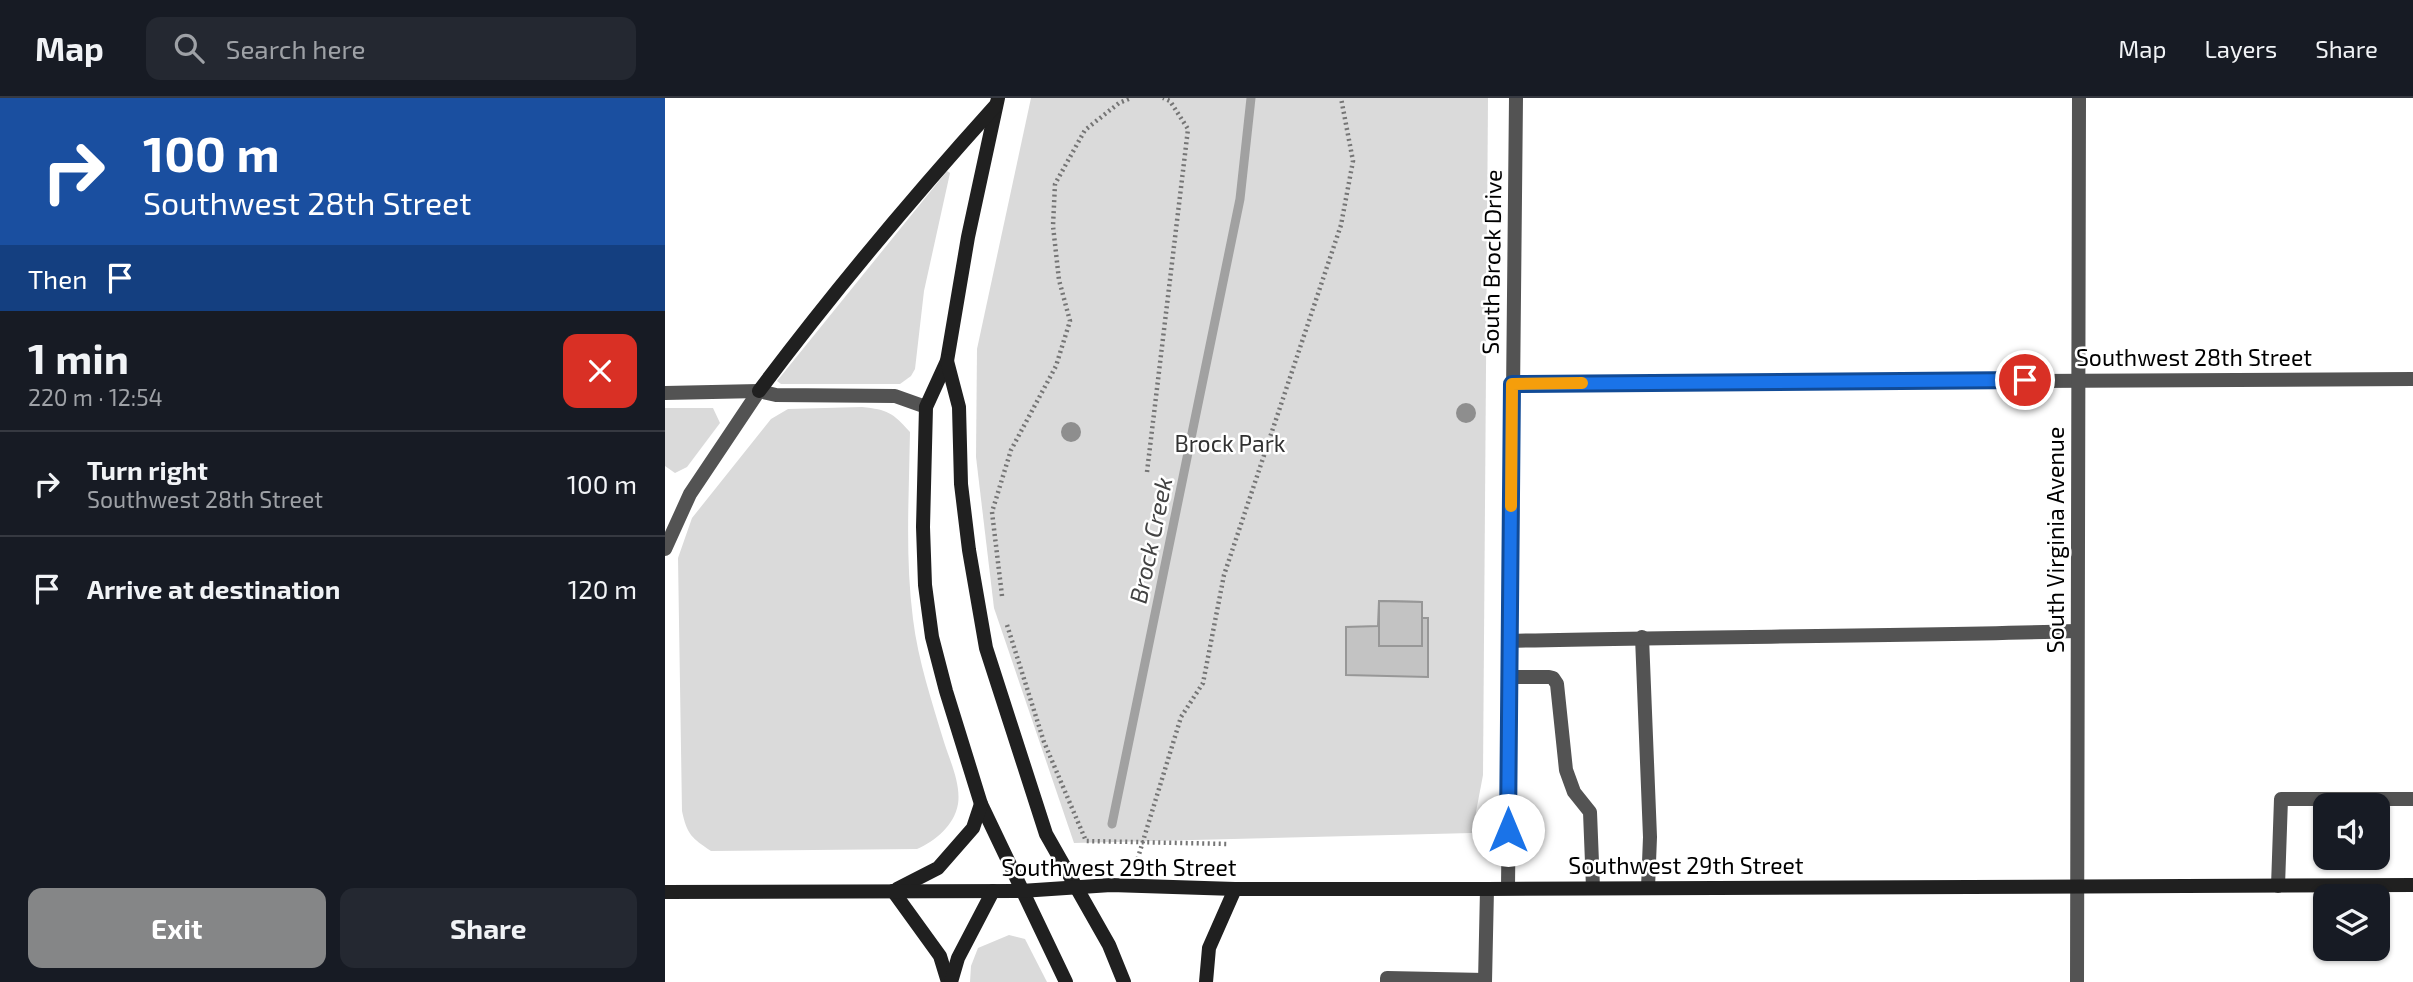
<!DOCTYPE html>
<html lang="en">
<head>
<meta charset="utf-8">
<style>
  body { margin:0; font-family:"Exo 2",sans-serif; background:#242831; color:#f1f3f6; height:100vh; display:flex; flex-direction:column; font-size:26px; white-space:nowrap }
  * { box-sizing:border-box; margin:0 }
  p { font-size:23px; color:#9ea1a6 }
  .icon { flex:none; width:38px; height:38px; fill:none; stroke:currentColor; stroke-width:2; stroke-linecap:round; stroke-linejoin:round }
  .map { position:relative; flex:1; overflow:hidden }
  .details { display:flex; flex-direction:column; background:#171b24; width:665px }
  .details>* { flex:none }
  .hud { background:#1a4fa0; color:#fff; overflow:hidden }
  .tools { position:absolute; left:1648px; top:695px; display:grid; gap:14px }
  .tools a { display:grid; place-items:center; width:77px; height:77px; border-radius:14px; background:#171b24; box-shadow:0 2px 5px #0004; font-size:35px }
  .pin { position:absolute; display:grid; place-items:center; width:60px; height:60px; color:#fff; margin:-30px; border:4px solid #fff; border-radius:50%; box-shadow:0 2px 7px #0007 }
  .me { position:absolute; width:77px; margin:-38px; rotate:0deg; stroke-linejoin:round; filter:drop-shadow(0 0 5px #0008) }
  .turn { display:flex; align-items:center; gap:24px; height:147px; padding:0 28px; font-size:32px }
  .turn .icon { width:91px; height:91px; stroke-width:2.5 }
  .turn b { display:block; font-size:49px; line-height:60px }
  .then { display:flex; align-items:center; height:66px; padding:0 28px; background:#0003; gap:14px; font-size:26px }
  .round { display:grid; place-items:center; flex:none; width:74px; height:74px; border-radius:14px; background:#242831 }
  .head { display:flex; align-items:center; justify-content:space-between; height:119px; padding:0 28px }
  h1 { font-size:42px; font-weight:700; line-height:52px }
  .action { display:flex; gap:14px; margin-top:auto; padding:14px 28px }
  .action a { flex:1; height:80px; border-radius:14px; background:#858687; color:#fff; font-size:28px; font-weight:700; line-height:80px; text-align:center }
  .action a+a { background:#242831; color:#f1f3f6 }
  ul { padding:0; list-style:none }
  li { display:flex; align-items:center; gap:21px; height:105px; padding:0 28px; border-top:2px solid #363941 }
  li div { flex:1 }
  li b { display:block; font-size:26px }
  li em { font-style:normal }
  header { display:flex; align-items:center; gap:42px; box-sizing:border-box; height:98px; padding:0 35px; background:#171b24; border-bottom:2px solid #363941 }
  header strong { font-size:33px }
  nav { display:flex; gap:38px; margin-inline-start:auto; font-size:24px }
  .search { width:490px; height:63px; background:#242831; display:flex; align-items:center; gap:18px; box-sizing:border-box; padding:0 24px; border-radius:14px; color:#9ea1a6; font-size:26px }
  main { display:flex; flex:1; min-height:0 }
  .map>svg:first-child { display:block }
  .green { fill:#dadada }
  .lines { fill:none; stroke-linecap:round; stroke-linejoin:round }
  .stream { stroke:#a1a1a1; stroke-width:9 }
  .building { fill:#c3c3c3; stroke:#979797; stroke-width:2 }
  .path { stroke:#757575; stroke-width:4.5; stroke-dasharray:2 3.5; stroke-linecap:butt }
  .lane { stroke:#535353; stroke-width:14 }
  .street { stroke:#535353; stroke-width:14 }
  .secondary { stroke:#202020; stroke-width:14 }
  .tree { fill:#8e8e8e }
  .route-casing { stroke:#114b97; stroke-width:18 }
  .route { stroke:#1a73e8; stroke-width:12 }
  .slow { stroke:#f59e0b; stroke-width:12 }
  .labels { text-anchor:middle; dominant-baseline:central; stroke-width:5; stroke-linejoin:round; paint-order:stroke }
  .street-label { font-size:23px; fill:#000; stroke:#fff }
  .park-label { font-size:23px; fill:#313131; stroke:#fff }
  .water-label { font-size:24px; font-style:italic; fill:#424242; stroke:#fff }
</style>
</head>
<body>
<header>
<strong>Map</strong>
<div class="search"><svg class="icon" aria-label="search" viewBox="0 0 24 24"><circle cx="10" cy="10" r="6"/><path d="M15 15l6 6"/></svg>Search here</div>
<nav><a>Map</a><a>Layers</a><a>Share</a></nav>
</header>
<main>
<section class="details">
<div class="hud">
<div class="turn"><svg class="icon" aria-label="right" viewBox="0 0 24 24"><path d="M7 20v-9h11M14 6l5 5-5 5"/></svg><div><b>100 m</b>Southwest 28th Street</div></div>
<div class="then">Then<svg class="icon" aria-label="arrive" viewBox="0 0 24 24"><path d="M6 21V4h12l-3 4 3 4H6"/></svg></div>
</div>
<div class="head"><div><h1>1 min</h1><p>220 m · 12:54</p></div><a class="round" style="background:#d93025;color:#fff"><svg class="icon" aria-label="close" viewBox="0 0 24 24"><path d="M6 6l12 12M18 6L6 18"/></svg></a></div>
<ul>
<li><svg class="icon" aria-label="right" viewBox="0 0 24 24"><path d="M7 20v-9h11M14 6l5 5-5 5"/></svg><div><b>Turn right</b><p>Southwest 28th Street</p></div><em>100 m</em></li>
<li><svg class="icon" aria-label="arrive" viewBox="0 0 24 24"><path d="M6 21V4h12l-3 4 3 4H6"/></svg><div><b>Arrive at destination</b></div><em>120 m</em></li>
</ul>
<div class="action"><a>Exit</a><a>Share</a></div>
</section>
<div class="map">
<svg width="1748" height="884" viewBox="0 0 1748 884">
  <rect width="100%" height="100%" fill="#fff"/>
  <g class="green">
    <polygon points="366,0 823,0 818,677 807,735 409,745 329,510 311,359 312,251"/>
    <polygon points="282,73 285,75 259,193 250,271 246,278 235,286 116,286 112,283"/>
    <path d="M197,309C223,312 227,314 245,334C244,396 240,459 248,521C253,562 267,604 279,644C285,663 296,686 293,706C289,728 270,743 252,751L46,753C27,740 22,737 17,713L13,460L27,420L106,321L123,311Z"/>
    <polygon points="0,310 48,310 55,325 22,369 10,375 0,368"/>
    <polygon points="344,837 360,841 382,884 305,884 306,868 313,850"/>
  </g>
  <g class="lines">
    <polyline class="stream" points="447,726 575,101 586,0"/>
  </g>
  <g class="building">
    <polygon points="714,503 757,504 757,520 763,520 763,579 681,577 681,529 713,528"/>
    <polygon points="714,503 757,504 757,548 714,548"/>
  </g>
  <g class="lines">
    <g class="path">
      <polyline points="482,374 523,31 505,3 498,0"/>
      <polyline points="337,498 327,414 346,352 391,268 405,223 394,182 388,128 390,86 420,32 454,5 466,0"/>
      <polyline points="342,527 379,644 421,743 564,746"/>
      <polyline points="471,766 516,619 538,585 559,477 676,127 688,63 676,0"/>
    </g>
    <g class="lane">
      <polyline points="977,539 985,739 983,790"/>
      <path d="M844,543C1033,538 1223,539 1412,533"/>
      <polyline points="844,579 884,579 888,580 892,586 901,672 909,694 925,714 928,790"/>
      <polyline points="1613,788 1616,701 1748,701"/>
      <polyline points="722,884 722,880 820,882"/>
      <polyline points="820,884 822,791"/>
    </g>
    <g class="street">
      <polyline points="847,286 1748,281"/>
      <polyline points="0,295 94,293 111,297 230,298 261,309"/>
      <polyline points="0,451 25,396 94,293"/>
      <polyline points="843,790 851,0"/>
      <polyline points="1412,884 1414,0"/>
    </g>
    <g class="secondary">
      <polyline points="333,0 303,139 282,263 261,309 258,429 260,487 267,539 281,593 316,706 401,884"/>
      <polyline points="282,263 294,309 296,386 304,452 321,550 381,736 444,847 459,884"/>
      <path d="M94,293C168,194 248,99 331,7"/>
      <polyline points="232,791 273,770 308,730 316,706"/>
      <polyline points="228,793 275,858 283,884"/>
      <polyline points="0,794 356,793 446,787 570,791 822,791 1748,787"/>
      <polyline points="286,884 293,860 328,793"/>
      <polyline points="541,884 544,850 570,791"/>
    </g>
  </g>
  <g class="tree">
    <circle cx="801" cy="315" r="10"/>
    <circle cx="406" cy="334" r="10"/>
  </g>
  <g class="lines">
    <defs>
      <polyline id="route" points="843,732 847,286 1360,282"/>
    </defs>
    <use href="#route" class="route-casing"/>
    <use href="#route" class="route"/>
    <polyline class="slow" points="846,408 847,286 917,285"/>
  </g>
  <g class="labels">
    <g class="street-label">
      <text transform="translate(826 164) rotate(-89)">South Brock Drive</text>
      <text x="1529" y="259">Southwest 28th Street</text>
      <text transform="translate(1390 442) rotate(-90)">South Virginia Avenue</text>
      <text x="1021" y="767">Southwest 29th Street</text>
      <text x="454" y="769">Southwest 29th Street</text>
    </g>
    <g class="park-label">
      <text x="565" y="345">Brock Park</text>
    </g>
    <g class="water-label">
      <text transform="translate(485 442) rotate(-78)">Brock Creek</text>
    </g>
  </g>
</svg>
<div class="tools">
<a><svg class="icon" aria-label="sound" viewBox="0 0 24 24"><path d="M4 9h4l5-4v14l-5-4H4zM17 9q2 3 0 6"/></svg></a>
<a><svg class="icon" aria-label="layers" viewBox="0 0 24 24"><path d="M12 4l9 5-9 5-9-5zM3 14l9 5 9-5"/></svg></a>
</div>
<div class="pin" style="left:1360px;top:282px;background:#d93025"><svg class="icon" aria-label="arrive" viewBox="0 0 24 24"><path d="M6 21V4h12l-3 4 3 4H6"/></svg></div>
<svg class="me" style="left:843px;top:732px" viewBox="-20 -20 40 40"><circle r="19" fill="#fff"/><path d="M0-13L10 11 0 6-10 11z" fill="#1a73e8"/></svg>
</div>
</main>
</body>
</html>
